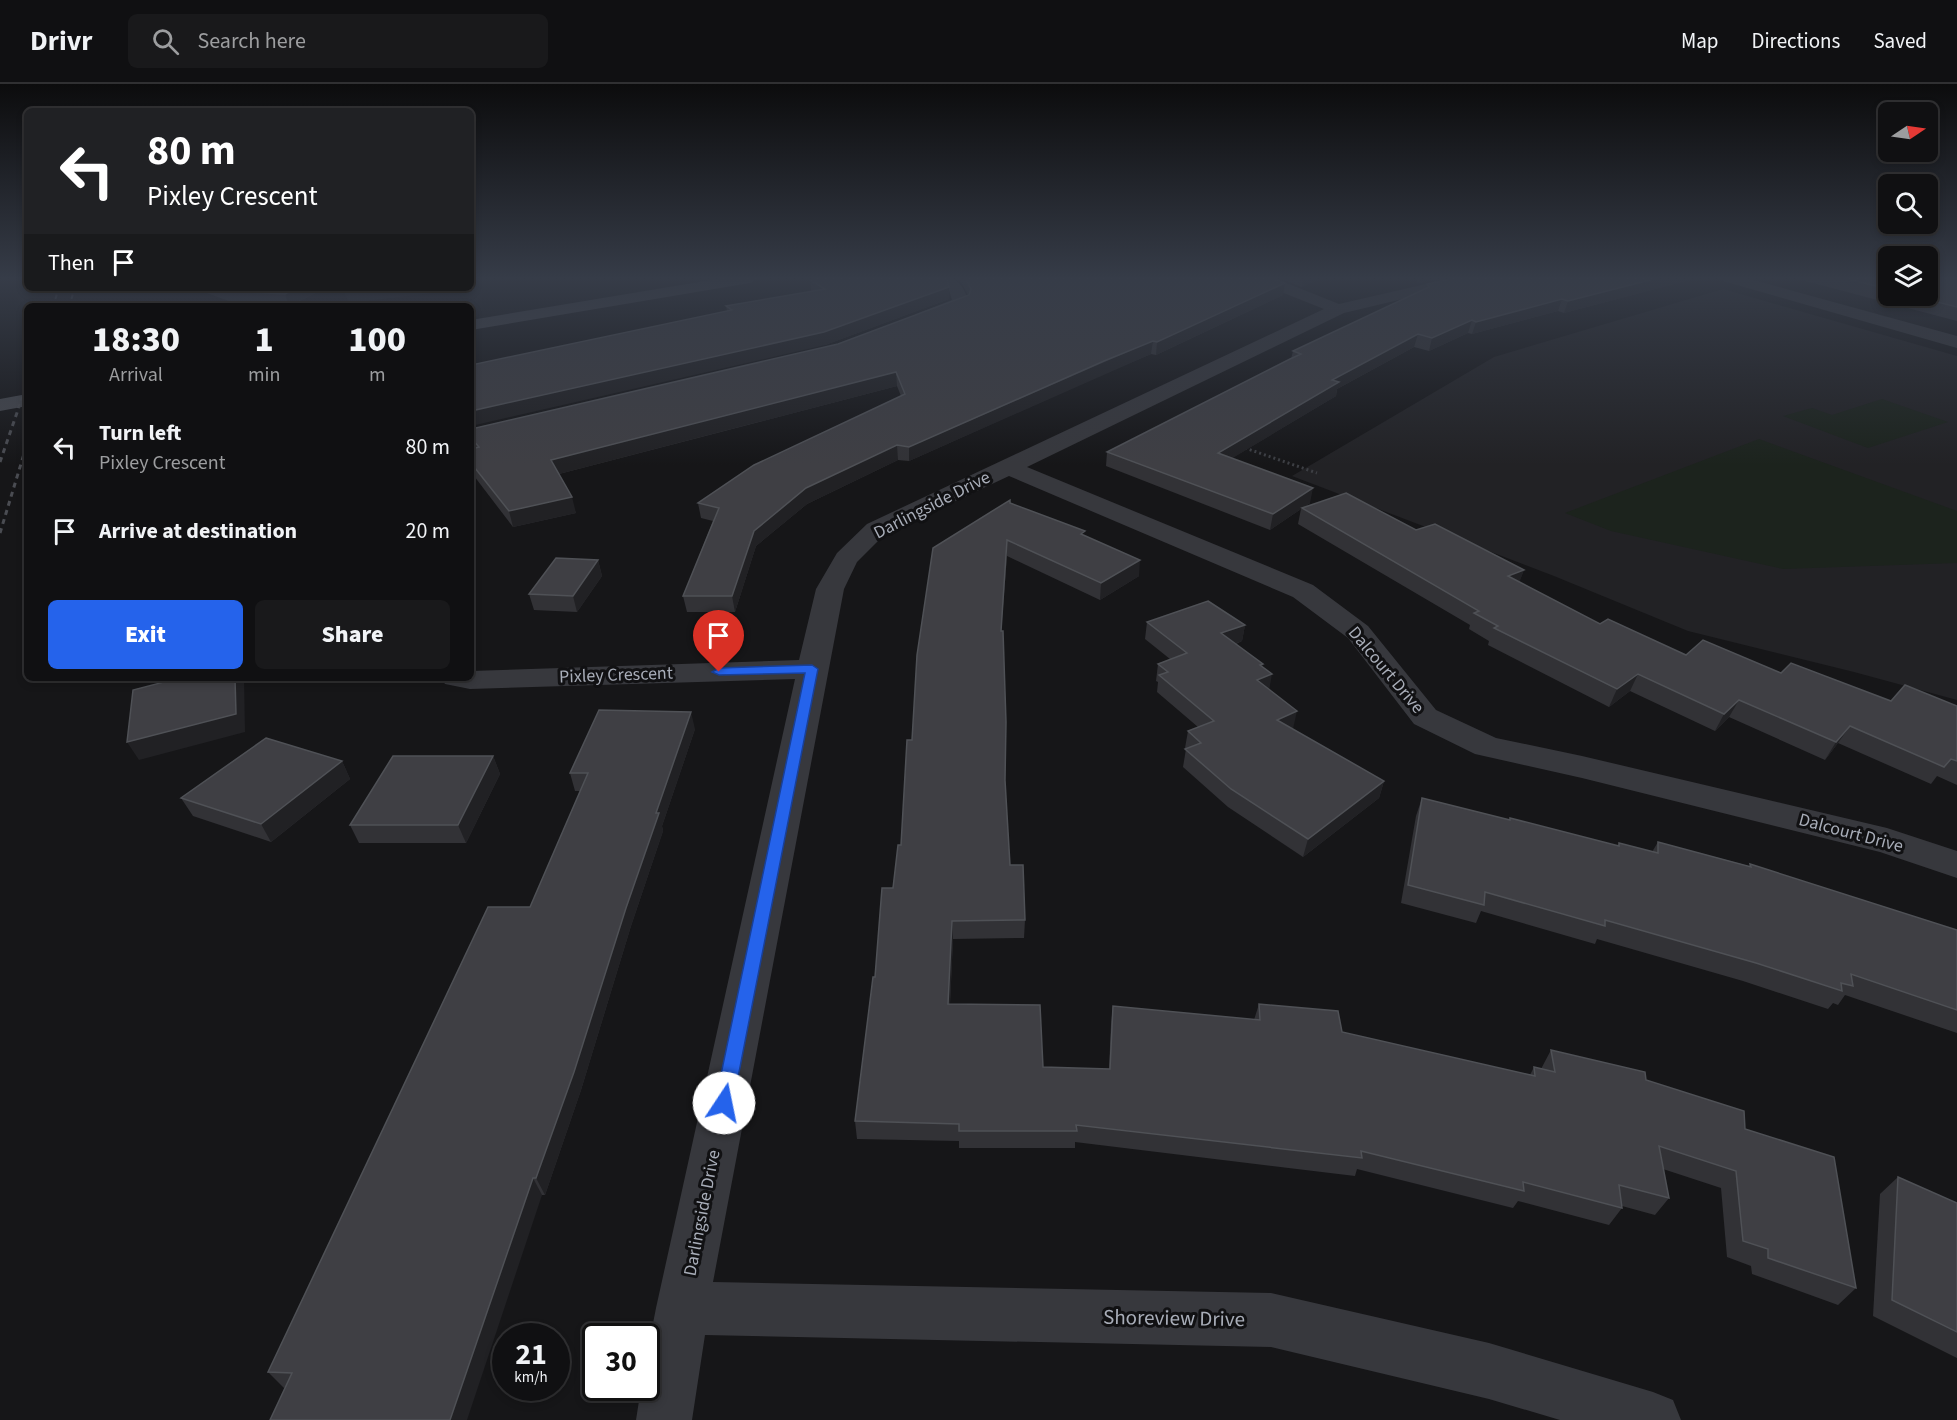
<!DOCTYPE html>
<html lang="en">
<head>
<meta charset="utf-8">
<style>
  body { margin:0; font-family:"Source Sans 3",sans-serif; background:#19191b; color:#f1f3f6; height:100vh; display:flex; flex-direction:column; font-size:22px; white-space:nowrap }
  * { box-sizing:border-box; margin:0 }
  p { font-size:20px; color:#9c9d9f }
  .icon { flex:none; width:33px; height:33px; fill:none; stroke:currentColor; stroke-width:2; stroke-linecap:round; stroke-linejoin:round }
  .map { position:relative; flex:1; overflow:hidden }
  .side { position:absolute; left:24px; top:219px; width:450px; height:378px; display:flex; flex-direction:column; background:#101012; border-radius:9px; box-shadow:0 3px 9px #0003,0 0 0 2px #303032 }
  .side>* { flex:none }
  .hud { position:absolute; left:24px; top:24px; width:450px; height:183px; border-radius:9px; box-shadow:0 3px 9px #0003,0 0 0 2px #303032; background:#202124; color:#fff; overflow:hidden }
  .needle { width:39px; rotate:77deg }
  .controls { position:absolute; left:1878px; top:18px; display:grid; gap:12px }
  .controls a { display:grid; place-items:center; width:60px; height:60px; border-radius:9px; background:#101012; box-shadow:0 3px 9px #0003,0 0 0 2px #303032; font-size:30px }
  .speed { position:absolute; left:492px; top:1239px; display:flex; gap:12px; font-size:30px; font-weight:700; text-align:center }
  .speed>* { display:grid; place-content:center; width:78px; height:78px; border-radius:50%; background:#101012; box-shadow:0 3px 9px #0003,0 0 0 2px #303032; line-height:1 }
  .speed small { font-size:15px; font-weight:400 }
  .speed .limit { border:3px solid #111; border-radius:9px; background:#fff; color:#111 }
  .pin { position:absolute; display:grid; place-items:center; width:51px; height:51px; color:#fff; margin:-62px -26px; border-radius:50% 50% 50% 0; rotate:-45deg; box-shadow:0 0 6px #0007 }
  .pin .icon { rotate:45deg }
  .me { position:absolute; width:66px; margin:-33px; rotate:11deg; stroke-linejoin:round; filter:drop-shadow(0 0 4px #0008) }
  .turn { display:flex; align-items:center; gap:21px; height:126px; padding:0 24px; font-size:27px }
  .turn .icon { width:78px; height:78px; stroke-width:2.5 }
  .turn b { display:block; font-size:42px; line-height:51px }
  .then { display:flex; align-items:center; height:57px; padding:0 24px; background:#0003; gap:12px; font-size:22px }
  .eta { display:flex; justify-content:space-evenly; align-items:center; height:102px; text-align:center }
  .eta b { font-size:36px; font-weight:800; line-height:42px }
  .button { display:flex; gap:12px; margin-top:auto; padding:12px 24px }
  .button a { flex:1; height:69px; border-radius:9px; background:#2563eb; color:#fff; font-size:24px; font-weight:800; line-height:69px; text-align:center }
  .button a+a { background:#19191b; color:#f1f3f6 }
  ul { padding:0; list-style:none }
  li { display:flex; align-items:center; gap:18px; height:84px; padding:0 24px }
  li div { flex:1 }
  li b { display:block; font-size:22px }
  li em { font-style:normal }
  header { display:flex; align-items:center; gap:36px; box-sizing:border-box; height:84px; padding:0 30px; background:#101012; border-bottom:2px solid #303032 }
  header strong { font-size:28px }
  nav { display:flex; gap:33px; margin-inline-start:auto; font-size:21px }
  .search { width:420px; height:54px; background:#19191b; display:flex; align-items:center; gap:15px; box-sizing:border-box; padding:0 21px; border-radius:9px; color:#9c9d9f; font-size:22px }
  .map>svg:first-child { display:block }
  .built { fill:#222225 }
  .green { fill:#1c231d }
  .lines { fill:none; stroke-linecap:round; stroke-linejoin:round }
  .path { stroke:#3d3f44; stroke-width:3; stroke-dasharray:2 3; stroke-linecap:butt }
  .minor { fill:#37383d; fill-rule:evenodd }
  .secondary { fill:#45474d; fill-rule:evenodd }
  .rail-far1 { stroke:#4a4c52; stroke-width:2; stroke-dasharray:4.5 3; stroke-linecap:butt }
  .rail { stroke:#4a4c52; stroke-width:3; stroke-dasharray:5 4.5; stroke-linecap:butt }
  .wall { fill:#323236 }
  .shaded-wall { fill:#212124 }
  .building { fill:#3f3f44; stroke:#4f5156; stroke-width:1.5 }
  .route { fill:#2563eb; stroke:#184099; stroke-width:1.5 }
  .labels { text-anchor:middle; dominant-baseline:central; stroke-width:6; stroke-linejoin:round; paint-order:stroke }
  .street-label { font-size:18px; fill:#a8adb8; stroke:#111113 }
  .near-street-label { font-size:21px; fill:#a8adb8; stroke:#111113 }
</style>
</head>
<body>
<header>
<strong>Drivr</strong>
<div class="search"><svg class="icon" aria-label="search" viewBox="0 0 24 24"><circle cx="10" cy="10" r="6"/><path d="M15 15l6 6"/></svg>Search here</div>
<nav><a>Map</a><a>Directions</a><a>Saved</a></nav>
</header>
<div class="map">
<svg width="1957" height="1336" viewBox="0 0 1957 1336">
  <rect width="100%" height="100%" fill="#161618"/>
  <polygon class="built" points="1723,205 1957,272 1957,616 1854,588 1688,547 1554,492 1292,392 1494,273"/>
  <g class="green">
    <polygon points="1882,315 1948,338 1868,364 1783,332 1812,324 1832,331"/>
    <polygon points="1759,355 1957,427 1957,479 1783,485 1611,447 1565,429"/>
  </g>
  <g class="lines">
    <polyline class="path" points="1245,364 1317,389"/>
    <g class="minor">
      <path d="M931,194C955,193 961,195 969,218L967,222L928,238H916L913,234L916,230L952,216L949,206Z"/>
      <polygon points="1252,194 1274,194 1339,220 1452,194 1480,194 1478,197 1344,229 1027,383 1313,501 1368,542 1436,626 1496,654 1582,672 1887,744 1957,767 1957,794 1880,768 1582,694 1475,670 1414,640 1348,554 1293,513 1009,392 885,450 857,478 844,505 713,1198 1271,1209 1489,1259 1653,1308 1673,1316 1681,1336 1560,1336 1489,1315 1271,1263 705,1251 692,1336 636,1336 641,1304 646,1304 646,1275 656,1224 795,595 470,605 445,600 441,594 471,594 471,587 799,576 816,505 837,469 867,440 1324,225 1254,197"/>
      <polygon points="1721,194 1746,194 1957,252 1957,264 1723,197"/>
    </g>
    <g class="secondary">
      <polygon points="723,194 758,194 750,199 471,246 471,236"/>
      <polygon points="27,310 27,322 0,327 0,315"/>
    </g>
    <g class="rail-far1">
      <polyline points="53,222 59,204"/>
      <polyline points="69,222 75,204"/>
      <polyline points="18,324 27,298"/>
    </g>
    <g class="rail">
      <polyline points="0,378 19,323"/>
      <polyline points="0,449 27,360"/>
    </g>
  </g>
  <g class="wall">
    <polygon points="953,194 1271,194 1285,199 1283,211 1156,271 1151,270 1104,290 909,377 898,376 807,420 756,462 735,528 687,528 683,512 713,437 701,434 698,419 901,312 897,302 559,390 576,429 513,443 471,388 471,365 473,365 471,362 471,345 838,260 968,211 961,198"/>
    <polygon points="1279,194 1321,194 1302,203"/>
    <polygon points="1415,194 1443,194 1418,199"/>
    <polygon points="1455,194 1697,194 1564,229 1558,227 1472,250 1468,249 1429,267 1414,263 1337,305 1336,312 1232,374 1310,419 1304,423 1416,446 1524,486 1519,498 1600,540 1686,571 1781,589 1891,617 1957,622 1957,701 1937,692 1931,700 1838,659 1825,676 1729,633 1715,647 1630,607 1609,623 1488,561 1489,557 1469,545 1470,541 1298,440 1301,425 1270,446 1106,382 1107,368 1291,275 1293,267 1426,204 1427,200"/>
    <polygon points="1794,194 1888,194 1888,212 1928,212 1957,194 1957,237"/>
    <polygon points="810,196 949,203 949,215 825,261 727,227 726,222 811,207"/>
    <polygon points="205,204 325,204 290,222 234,219 207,209"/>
    <polygon points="1010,419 1085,452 1139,492 1100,516 1007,472 1001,547 1005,696 1010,781 1025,836 1024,854 953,855 950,920 1043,983 1109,985 1111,940 1113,922 1254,936 1259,920 1342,948 1530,991 1534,983 1541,985 1551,966 1646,996 1745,1045 1856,1204 1838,1221 1752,1190 1751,1182 1727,1173 1721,1104 1663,1085 1669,1114 1655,1131 1622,1122 1622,1124 1609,1141 1518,1117 1513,1124 1357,1085 1355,1092 1075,1058 1075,1064 959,1064 959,1057 857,1055 855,1037 875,893 901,761 912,656"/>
    <polygon points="598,476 602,492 577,528 534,526 529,510"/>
    <polygon points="1147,538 1245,541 1242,557 1236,560 1263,580 1262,582 1269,606 1293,645 1384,697 1379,714 1303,773 1228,723 1183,683 1186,665 1185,664 1188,647 1198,643 1157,608 1158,598 1156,597 1158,580 1170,575 1145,555"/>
    <polygon points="695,645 662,742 663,747 631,842 581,1006 545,1111 542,1111 284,1304 268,1288 530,823 580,707 575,707 570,689"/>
    <polygon points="493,672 500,690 466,759 359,759 350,741"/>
    <polygon points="342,677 350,695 271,758 193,732 181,714"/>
    <polygon points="1422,714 1509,736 1510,734 1618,762 1619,759 1652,768 1658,758 1749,782 1750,780 1957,846 1957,949 1845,911 1838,921 1833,919 1828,925 1743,897 1597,855 1595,860 1481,827 1476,839 1401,819 1416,732"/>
    <polygon points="1898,1093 1957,1119 1957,1274 1873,1232 1880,1110"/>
  </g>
  <g class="shaded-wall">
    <polygon points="471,194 497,194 472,197 474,204 349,219 344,207 369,204 471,204"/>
    <polygon points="1303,194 1321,194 1302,203"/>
    <polygon points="1420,194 1443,194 1418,199"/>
    <polygon points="1658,194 1697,194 1564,229 1568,217"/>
    <polygon points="1285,199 1283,211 1156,271 1157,258"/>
    <polygon points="949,203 949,215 825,261 471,342 471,327"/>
    <polygon points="297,204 325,204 289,222 285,210"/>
    <polygon points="1562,215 1558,227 1472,250 1476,238"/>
    <polygon points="1472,236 1468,249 1429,267 1432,254"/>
    <polygon points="1418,250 1414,263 1337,305 1336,312 1216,384 1218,369 1332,296"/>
    <polygon points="1153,257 1151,270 909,377 909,363"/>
    <polygon points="896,288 897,302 555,391 551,376"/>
    <polygon points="897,361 898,376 807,420 756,462 735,528 732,512 754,447 806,404"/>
    <polygon points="1313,404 1310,419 1270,446 1273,430"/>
    <polygon points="572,413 576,429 513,443 509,427"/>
    <polygon points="1007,456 1007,472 1000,564 1001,547"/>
    <polygon points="598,476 602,492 577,528 573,512"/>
    <polygon points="1140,476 1139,492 1100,516 1101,499"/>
    <polygon points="1524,486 1518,502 1508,492"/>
    <polygon points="1245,541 1242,557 1219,566 1221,549"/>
    <polygon points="1263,580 1260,595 1272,590 1269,607 1253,613 1260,581"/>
    <polygon points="1638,590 1630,607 1609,623 1617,605"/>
    <polygon points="235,594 244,594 245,648 139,676 127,658"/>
    <polygon points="1739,616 1729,633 1715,647 1724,630"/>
    <polygon points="1297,627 1293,645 1277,636"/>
    <polygon points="691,628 695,645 662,742 663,747 631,842 581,1006 545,1111 536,1094 656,729"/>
    <polygon points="1850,642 1838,659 1825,676 1836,658"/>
    <polygon points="493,672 500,690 466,759 458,741"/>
    <polygon points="342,677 350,695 271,758 261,740"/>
    <polygon points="1384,697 1379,714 1303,773 1308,755"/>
    <polygon points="952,837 953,855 949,938 948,920"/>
    <polygon points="533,1094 542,1111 467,1336 450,1336"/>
  </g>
  <g class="building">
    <polygon points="823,194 944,194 947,196 949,203 824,248 471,327 471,281 732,226 726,222 825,205 810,196"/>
    <polygon points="965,194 1271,194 1285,199 1157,258 1153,257 1104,277 909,363 897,361 806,404 754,447 732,512 683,512 719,424 698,419 754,381 905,310 896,288 551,376 572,413 509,427 471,379 471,365 479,363 471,354 471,345 838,260 969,211 971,205"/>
    <polygon points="1455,194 1658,194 1568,217 1562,215 1476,238 1472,236 1432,254 1418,250 1332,296 1339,298 1218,369 1313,404 1273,430 1107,368 1290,275 1301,270 1293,267 1429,203 1427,200"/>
    <polygon points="1844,194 1888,194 1888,205"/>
    <polygon points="1928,194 1957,194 1957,223 1914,212 1928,212"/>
    <polygon points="221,204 297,204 285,210 229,207"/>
    <polygon points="345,204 369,204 344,207"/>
    <polygon points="1346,409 1416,446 1435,440 1524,486 1508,492 1600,540 1608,535 1686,571 1703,556 1781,589 1791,579 1891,617 1905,601 1957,622 1957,677 1951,675 1944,683 1850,642 1836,658 1739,616 1724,630 1638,590 1617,605 1494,544 1498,542 1474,529 1479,527 1302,424"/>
    <polygon points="1010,416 1010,419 1085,447 1081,450 1140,476 1101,499 1007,456 1001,547 1003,547 1006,638 1005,696 1010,781 1023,781 1025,836 952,837 948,920 1040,921 1043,983 1110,985 1113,922 1260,936 1259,920 1338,927 1342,948 1535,992 1534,983 1555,988 1551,966 1645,988 1646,996 1744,1027 1745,1045 1834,1073 1856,1204 1768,1174 1768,1165 1743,1157 1736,1087 1659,1062 1669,1114 1619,1101 1622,1124 1523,1098 1524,1107 1361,1067 1362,1074 1076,1041 1077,1047 959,1047 959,1040 855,1037 873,893 875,893 882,804 893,804 898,761 901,761 907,656 912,656 917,571 933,464"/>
    <polygon points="556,474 598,476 573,512 529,510"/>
    <polygon points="1208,517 1245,541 1221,549 1263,580 1260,581 1272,590 1257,596 1297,627 1277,636 1384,697 1308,755 1231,705 1185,665 1201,659 1188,647 1214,637 1159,591 1168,588 1158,580 1187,569 1147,538"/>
    <polygon points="169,594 235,594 236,630 127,658 133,606 168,597"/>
    <polygon points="599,626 691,628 656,729 659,729 626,824 574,988 536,1094 533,1094 450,1336 270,1336 292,1289 268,1288 488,823 530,823 588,689 570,689"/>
    <polygon points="266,654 342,677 261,740 181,714"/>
    <polygon points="393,672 493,672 458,741 350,741"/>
    <polygon points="1422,714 1510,736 1510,734 1619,762 1619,759 1658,769 1658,758 1751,783 1750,780 1957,846 1957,926 1851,890 1853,902 1841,899 1842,907 1756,879 1605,836 1605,842 1485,808 1484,821 1408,801"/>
    <polygon points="1898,1093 1957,1119 1957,1248 1892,1216"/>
  </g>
  <linearGradient id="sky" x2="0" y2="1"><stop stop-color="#0c0c0d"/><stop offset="0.51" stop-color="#363c48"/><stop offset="1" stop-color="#363c48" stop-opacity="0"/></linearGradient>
  <rect width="1957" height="381" fill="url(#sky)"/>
  <polygon class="route" points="812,581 818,585 733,1019 731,1025 724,1027 717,1025 715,1019 805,589 719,591 712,588 719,584"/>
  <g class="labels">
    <g class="street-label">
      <text transform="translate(932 421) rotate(-27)">Darlingside Drive</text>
      <text transform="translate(1386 586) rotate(50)">Dalcourt Drive</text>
      <text transform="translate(616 591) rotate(-2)">Pixley Crescent</text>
      <text transform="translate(1851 749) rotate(15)">Dalcourt Drive</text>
      <text transform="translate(702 1129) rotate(-79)">Darlingside Drive</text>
    </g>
    <g class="near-street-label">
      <text transform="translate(1174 1234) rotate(1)">Shoreview Drive</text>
    </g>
  </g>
</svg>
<div class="controls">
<a><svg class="needle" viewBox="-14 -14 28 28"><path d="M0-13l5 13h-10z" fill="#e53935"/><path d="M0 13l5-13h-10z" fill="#9c9d9f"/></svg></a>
<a><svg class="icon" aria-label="search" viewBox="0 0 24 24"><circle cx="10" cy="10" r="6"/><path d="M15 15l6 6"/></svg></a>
<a><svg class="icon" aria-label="layers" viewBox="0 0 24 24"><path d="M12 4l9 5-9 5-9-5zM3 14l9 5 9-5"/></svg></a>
</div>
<div class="speed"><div>21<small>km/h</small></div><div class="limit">30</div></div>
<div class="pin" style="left:719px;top:588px;background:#d93025"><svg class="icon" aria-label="arrive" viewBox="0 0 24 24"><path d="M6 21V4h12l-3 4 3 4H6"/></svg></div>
<svg class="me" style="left:724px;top:1019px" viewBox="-20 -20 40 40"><circle r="19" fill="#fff"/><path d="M0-13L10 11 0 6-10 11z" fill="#2563eb"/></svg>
<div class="hud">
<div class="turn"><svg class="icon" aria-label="left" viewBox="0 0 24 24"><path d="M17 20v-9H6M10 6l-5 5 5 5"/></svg><div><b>80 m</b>Pixley Crescent</div></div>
<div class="then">Then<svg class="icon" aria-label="arrive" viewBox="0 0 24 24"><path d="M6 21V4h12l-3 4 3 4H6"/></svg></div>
</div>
<section class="side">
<div class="eta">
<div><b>18:30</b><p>Arrival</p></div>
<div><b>1</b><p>min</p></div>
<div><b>100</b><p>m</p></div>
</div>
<ul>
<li><svg class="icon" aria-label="left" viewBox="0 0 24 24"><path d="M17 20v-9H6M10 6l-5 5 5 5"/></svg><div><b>Turn left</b><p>Pixley Crescent</p></div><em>80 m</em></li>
<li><svg class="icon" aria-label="arrive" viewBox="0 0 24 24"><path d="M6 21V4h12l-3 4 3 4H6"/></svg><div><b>Arrive at destination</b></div><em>20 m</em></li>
</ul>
<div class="button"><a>Exit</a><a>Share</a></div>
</section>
</div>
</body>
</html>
